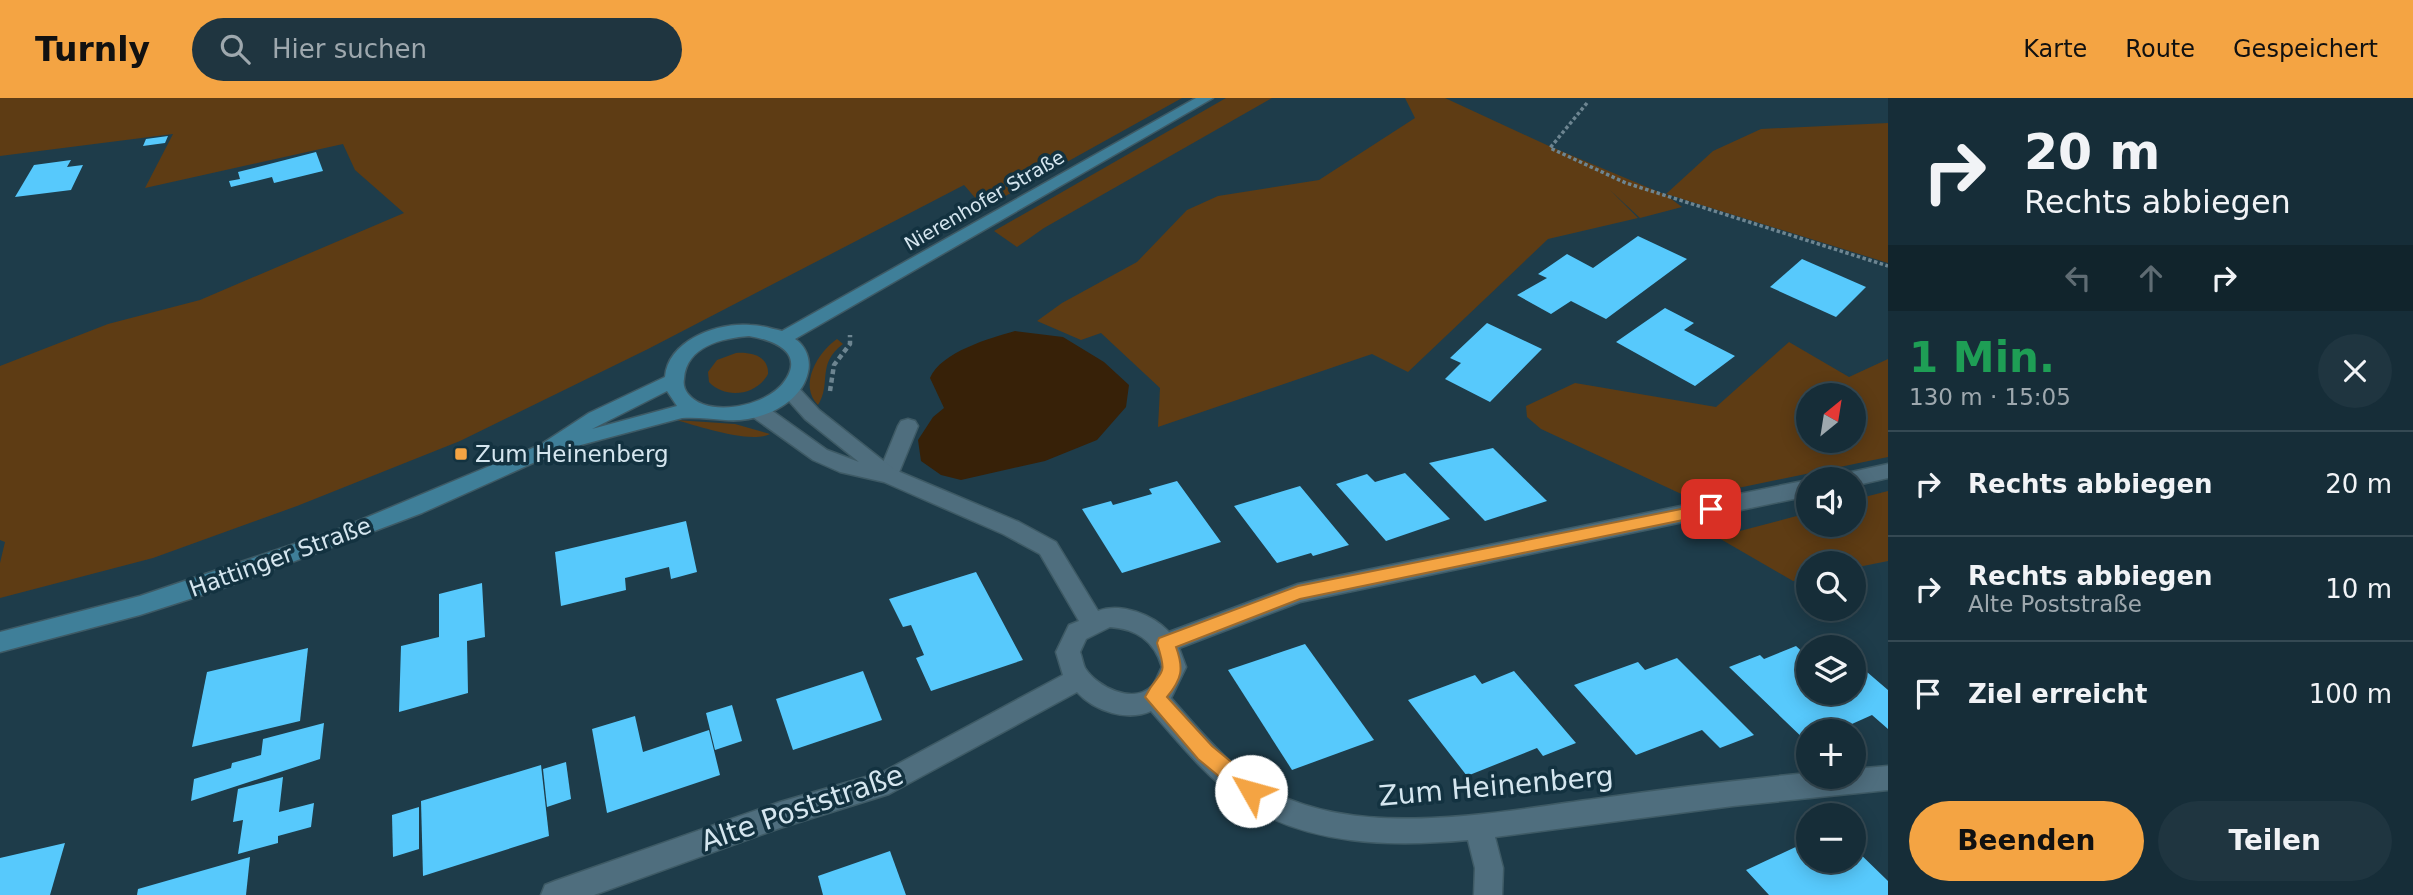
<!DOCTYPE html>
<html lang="de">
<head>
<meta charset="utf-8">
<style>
  body { margin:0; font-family:"DejaVu Sans",sans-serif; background:#1f3540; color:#f1f3f6; height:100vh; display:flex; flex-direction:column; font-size:26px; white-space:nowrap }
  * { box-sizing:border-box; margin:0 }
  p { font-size:23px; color:#9ea8ae }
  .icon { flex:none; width:38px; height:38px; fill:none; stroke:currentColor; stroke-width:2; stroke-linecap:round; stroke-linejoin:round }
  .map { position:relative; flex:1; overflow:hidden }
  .panel { display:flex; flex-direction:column; background:#162d38; width:525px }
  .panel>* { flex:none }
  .banner { background:#162d38; color:#f1f3f6; overflow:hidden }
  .needle { width:46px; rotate:30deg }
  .controls { position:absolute; left:1796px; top:285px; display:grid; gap:14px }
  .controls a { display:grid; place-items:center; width:70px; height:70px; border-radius:50%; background:#162d38; box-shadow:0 4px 18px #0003,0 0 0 2px #354953; font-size:35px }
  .pin { position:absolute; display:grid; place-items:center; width:60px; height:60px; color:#fff; margin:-30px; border-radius:14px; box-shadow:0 4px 10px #0006 }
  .me { position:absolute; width:77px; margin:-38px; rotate:308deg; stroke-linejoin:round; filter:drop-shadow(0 0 5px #0008) }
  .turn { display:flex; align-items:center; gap:24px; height:147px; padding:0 21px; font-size:32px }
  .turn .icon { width:91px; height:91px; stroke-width:2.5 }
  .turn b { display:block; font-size:49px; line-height:60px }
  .lanes { display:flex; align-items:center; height:66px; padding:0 21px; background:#0003; justify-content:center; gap:35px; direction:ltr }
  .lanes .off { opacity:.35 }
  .round { display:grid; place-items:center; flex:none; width:74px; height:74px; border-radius:37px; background:#1f3540 }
  .summary { display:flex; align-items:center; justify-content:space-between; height:119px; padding:0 21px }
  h1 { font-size:42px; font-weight:700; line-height:52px; color:#1e9e55 }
  .primary-button { display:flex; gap:14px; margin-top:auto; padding:14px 21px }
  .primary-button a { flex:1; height:80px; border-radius:42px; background:#f4a443; color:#111; font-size:28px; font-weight:700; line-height:80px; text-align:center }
  .primary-button a+a { background:#1f3540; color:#f1f3f6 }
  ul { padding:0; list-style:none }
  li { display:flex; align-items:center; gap:21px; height:105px; padding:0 21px; border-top:2px solid #354953 }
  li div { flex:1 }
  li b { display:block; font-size:26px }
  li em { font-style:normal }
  header { display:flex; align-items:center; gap:42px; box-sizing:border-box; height:98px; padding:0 35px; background:#f4a443; color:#111 }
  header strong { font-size:33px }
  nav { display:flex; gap:38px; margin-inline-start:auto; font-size:24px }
  .search { width:490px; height:63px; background:#1f3540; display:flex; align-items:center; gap:18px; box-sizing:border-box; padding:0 24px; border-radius:38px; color:#9ea8ae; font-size:26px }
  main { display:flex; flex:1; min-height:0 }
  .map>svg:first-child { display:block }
  .green { fill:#5e3c14; fill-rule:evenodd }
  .water { fill:#372108 }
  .building { fill:#57c9fc }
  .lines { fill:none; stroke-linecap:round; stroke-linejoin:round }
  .lane-casing { stroke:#3e5a65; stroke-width:3 }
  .street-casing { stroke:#3e5a65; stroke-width:3 }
  .secondary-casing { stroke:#3e5a65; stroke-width:3 }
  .path-far1 { stroke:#6d8591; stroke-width:3.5; stroke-dasharray:3.5 2.5; stroke-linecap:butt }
  .path { stroke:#6d8591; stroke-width:4.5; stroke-dasharray:5 3.5; stroke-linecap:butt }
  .lane { fill:#4f6e7e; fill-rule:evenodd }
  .street { fill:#4f6e7e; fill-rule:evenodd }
  .secondary { fill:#3f7f99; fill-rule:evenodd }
  .route { fill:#f4a443; stroke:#9f6b2c; stroke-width:2 }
  .poi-dot { fill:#f4a443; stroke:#133240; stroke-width:2.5 }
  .labels { text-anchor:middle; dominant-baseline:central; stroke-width:7; stroke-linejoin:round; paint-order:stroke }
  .far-street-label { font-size:19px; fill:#d5e6ef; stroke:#133240 }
  .poi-label { font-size:23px; fill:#d5e6ef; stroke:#133240; text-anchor:start }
  .street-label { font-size:23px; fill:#d5e6ef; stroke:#133240 }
  .near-street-label { font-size:28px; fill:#d5e6ef; stroke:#133240 }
</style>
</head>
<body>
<header>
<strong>Turnly</strong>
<div class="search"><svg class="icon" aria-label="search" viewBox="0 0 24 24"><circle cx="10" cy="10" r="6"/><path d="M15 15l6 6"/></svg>Hier suchen</div>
<nav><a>Karte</a><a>Route</a><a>Gespeichert</a></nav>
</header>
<main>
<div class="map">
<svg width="1888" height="797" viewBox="0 0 1888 797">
  <rect width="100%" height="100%" fill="#1e3c4a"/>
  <g class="green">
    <polygon points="0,0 1182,0 984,110 964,87 648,251 460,343 297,408 153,460 0,500 0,465 5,444 0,442 0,268 108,226 200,202 404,115 355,72 343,46 145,90 173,36 0,58"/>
    <polygon points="1226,0 1272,0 1044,130 1017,149 994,133"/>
    <polygon points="1405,0 1445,0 1549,48 1666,97 1682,109 1640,120 1610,92 1638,120 1548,141 1408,274 1372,256 1158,329 1160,290 1101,235 1081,242 1037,223 1062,205 1137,164 1187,112 1218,98 1319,82 1415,20"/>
    <polygon points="1888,25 1888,165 1666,96 1713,53 1761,31"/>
    <path d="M837,241L843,246C816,266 832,285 818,307C798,287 818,254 837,241Z"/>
    <path d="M1789,244L1849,279L1888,261V359L1690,400L1541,331L1527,319L1526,308L1575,285L1716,309ZM1808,298H1853V343H1808Z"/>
    <path d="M736,255C751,254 769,258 768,276C757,297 726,302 709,284L708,274L717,262Z"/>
    <path d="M676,322L735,326L770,336C750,346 698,328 676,322Z"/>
    <polygon points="1888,393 1888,463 1853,470 1853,466 1808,466 1808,480 1793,483 1717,439 1808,415 1808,427 1853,427 1853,402"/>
  </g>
  <path class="water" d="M1015,233L1063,239L1104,264L1129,287L1126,309L1097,342L1045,363L961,382L941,377L921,363L918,342L933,319L944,310L930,280C941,254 990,240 1015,233Z"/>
  <g class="building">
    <polygon points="168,38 165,45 143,48 146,41"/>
    <polygon points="316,54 323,73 274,85 272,79 231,89 229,83 240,81 238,74"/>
    <polygon points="71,62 67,69 83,67 71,92 15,99 34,67"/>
    <polygon points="1638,138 1687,161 1606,221 1571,203 1551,216 1517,197 1547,180 1538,176 1567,156 1593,170"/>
    <polygon points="1802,161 1866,189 1836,219 1770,189"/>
    <polygon points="1665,210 1694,225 1684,232 1735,258 1695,288 1616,244"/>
    <polygon points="1487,225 1542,251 1490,304 1445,281 1461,265 1450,260"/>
    <polygon points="1493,350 1547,403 1485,423 1429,365"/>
    <polygon points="1405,375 1450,421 1386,443 1336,386 1367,376 1375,384"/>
    <polygon points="1177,383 1221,444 1122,475 1082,411 1111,403 1113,407 1152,396 1149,391"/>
    <polygon points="1300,388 1349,447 1313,458 1311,455 1277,465 1234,408"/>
    <polygon points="686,423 697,474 671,481 669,469 625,480 626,492 561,508 555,454"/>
    <polygon points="976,474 1023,562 931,593 916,560 924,557 911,527 903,529 889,501"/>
    <polygon points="482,485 485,539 467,543 468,595 399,614 401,548 439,539 439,496"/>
    <polygon points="1305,546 1374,642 1292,672 1228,572"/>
    <polygon points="1796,548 1808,559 1808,595 1853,595 1853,562 1888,592 1888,631 1872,617 1834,634 1808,634 1808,645 1729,569 1760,557 1764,561"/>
    <polygon points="308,550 300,623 192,649 207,574"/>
    <polygon points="1677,560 1754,637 1720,650 1702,632 1636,657 1574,587 1638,564 1645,572"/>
    <polygon points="863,573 882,622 793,652 776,601"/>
    <polygon points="1514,573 1576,645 1543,658 1537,650 1467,678 1408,602 1475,577 1482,586"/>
    <polygon points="732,607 742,643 715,652 706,615"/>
    <polygon points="635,618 643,654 709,632 720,677 607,715 592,631"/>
    <polygon points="324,625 320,661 191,703 194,681 231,670 232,665 261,657 263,641"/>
    <polygon points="566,664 571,701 547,709 543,671"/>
    <polygon points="541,667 549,738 423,778 421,703"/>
    <polygon points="283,679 279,714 314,705 311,729 278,738 278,745 238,756 243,722 233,724 238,691"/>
    <polygon points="419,709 419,751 393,759 392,717"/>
    <polygon points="65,745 50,797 0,797 0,760"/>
    <polygon points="1802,746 1808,752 1808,763 1853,763 1853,749 1888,783 1888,797 1769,797 1746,772"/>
    <polygon points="890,753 906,797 823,797 818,778"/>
    <polygon points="250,759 246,797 137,797 138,791"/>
  </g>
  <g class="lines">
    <defs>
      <polygon id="lane" points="908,321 915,323 918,328 898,377 895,382 888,385 881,382 878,377 898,328 901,323"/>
      <g id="street">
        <path d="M790,287L797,288L819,312L895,372L1019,424L1056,444L1098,513C1121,504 1153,517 1169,534L1298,486L1808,382V398L1300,504L1179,550L1186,569L1171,600C1201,634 1234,675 1277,696C1371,741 1502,713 1602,700C1670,690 1739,682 1808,675V679H1853V671L1888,668V692L1733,708L1495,739L1503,770L1502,797H1474L1475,770L1468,742C1393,749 1306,748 1241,703C1206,679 1179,645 1151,613C1128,624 1094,613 1077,594L889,696L780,730L594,797H541L545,787L555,783L780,704L883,674L1063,577L1056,554L1069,527L1079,523L1040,456L1003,436L884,384L840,374L813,362L750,317L747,312L750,307H764L827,352L859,364L805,321L780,293L783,288ZM1110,529C1136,531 1154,542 1162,569C1159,574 1156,584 1152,588C1133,607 1097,589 1085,570C1083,566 1082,559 1080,554L1086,541Z"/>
        <polygon points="1888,366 1888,380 1853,388 1853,382 1835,382 1838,377"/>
      </g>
      <path id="secondary" d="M1196,0H1213L795,241C806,248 811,262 808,274C801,308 756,325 725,322C710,321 697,319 682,320L562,352L422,415L218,492L140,517L0,554V534L140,498L339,431L540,347L589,315L665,279C668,242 718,224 750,227C761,227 772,231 782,233ZM749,238C773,242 806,254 784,284C767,308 708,321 688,296C684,291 683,286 684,281C686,248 723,240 749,238ZM667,293L677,308L592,331Z"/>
    </defs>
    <use href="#lane" class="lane-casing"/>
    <use href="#street" class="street-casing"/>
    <use href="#secondary" class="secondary-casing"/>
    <polyline class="path-far1" points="1587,5 1550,50 1626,85 1888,168"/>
    <polyline class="path" points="830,293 834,267 850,246 850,237"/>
    <use href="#lane" class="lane"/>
    <use href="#street" class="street"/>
    <use href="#secondary" class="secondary"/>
  </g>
  <path class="route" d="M1711,405L1719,411L1717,415L1300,501L1176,549C1184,571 1182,581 1167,599L1212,648L1258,686L1261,693L1258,699L1251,702L1244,699L1198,661L1145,599C1160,569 1169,583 1157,545L1159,540L1298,488Z"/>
  <rect class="poi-dot" x="454" y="349" width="14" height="14" rx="3.5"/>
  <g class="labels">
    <g class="far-street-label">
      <text transform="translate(984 102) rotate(-30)">Nierenhofer Straße</text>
    </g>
    <g class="poi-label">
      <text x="475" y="356">Zum Heinenberg</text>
    </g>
    <g class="street-label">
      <text transform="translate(280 459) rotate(-20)">Hattinger Straße</text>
    </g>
    <g class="near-street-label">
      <text transform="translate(1496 688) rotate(-5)">Zum Heinenberg</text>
      <text transform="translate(802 710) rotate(-19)">Alte Poststraße</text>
    </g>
  </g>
</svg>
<div class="controls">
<a><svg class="needle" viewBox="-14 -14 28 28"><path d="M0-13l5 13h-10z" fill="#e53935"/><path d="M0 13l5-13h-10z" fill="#9ea8ae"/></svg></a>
<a><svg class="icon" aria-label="sound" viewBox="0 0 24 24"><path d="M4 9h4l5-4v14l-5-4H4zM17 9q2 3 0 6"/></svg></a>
<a><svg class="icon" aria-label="search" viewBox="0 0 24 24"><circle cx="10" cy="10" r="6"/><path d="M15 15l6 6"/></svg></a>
<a><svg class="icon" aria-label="layers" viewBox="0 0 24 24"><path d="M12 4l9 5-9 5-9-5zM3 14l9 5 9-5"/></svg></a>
<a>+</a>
<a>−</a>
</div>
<div class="pin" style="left:1711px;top:411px;background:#d93025"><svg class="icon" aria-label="arrive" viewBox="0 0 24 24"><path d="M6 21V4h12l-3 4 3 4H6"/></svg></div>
<svg class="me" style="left:1251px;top:693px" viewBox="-20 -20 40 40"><circle r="19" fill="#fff"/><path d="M0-13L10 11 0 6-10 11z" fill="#f4a443"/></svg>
</div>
<section class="panel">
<div class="banner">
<div class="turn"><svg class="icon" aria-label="right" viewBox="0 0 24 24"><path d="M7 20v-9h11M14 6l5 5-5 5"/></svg><div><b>20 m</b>Rechts abbiegen</div></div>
<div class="lanes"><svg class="icon off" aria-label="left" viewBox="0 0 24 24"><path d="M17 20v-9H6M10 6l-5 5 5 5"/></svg><svg class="icon off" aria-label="ahead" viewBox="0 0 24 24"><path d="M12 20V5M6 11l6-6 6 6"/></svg><svg class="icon" aria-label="right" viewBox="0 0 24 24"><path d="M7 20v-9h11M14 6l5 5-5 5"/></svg></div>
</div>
<div class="summary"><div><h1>1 Min.</h1><p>130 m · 15:05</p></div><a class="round"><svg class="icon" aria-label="close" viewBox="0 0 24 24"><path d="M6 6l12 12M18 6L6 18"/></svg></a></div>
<ul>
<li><svg class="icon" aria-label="right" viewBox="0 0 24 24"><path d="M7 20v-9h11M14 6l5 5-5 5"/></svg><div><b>Rechts abbiegen</b></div><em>20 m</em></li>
<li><svg class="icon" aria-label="right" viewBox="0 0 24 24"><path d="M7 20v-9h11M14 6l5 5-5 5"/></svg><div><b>Rechts abbiegen</b><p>Alte Poststraße</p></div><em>10 m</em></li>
<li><svg class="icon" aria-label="arrive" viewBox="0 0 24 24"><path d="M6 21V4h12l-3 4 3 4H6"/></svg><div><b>Ziel erreicht</b></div><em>100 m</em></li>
</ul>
<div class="primary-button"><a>Beenden</a><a>Teilen</a></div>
</section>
</main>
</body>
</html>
